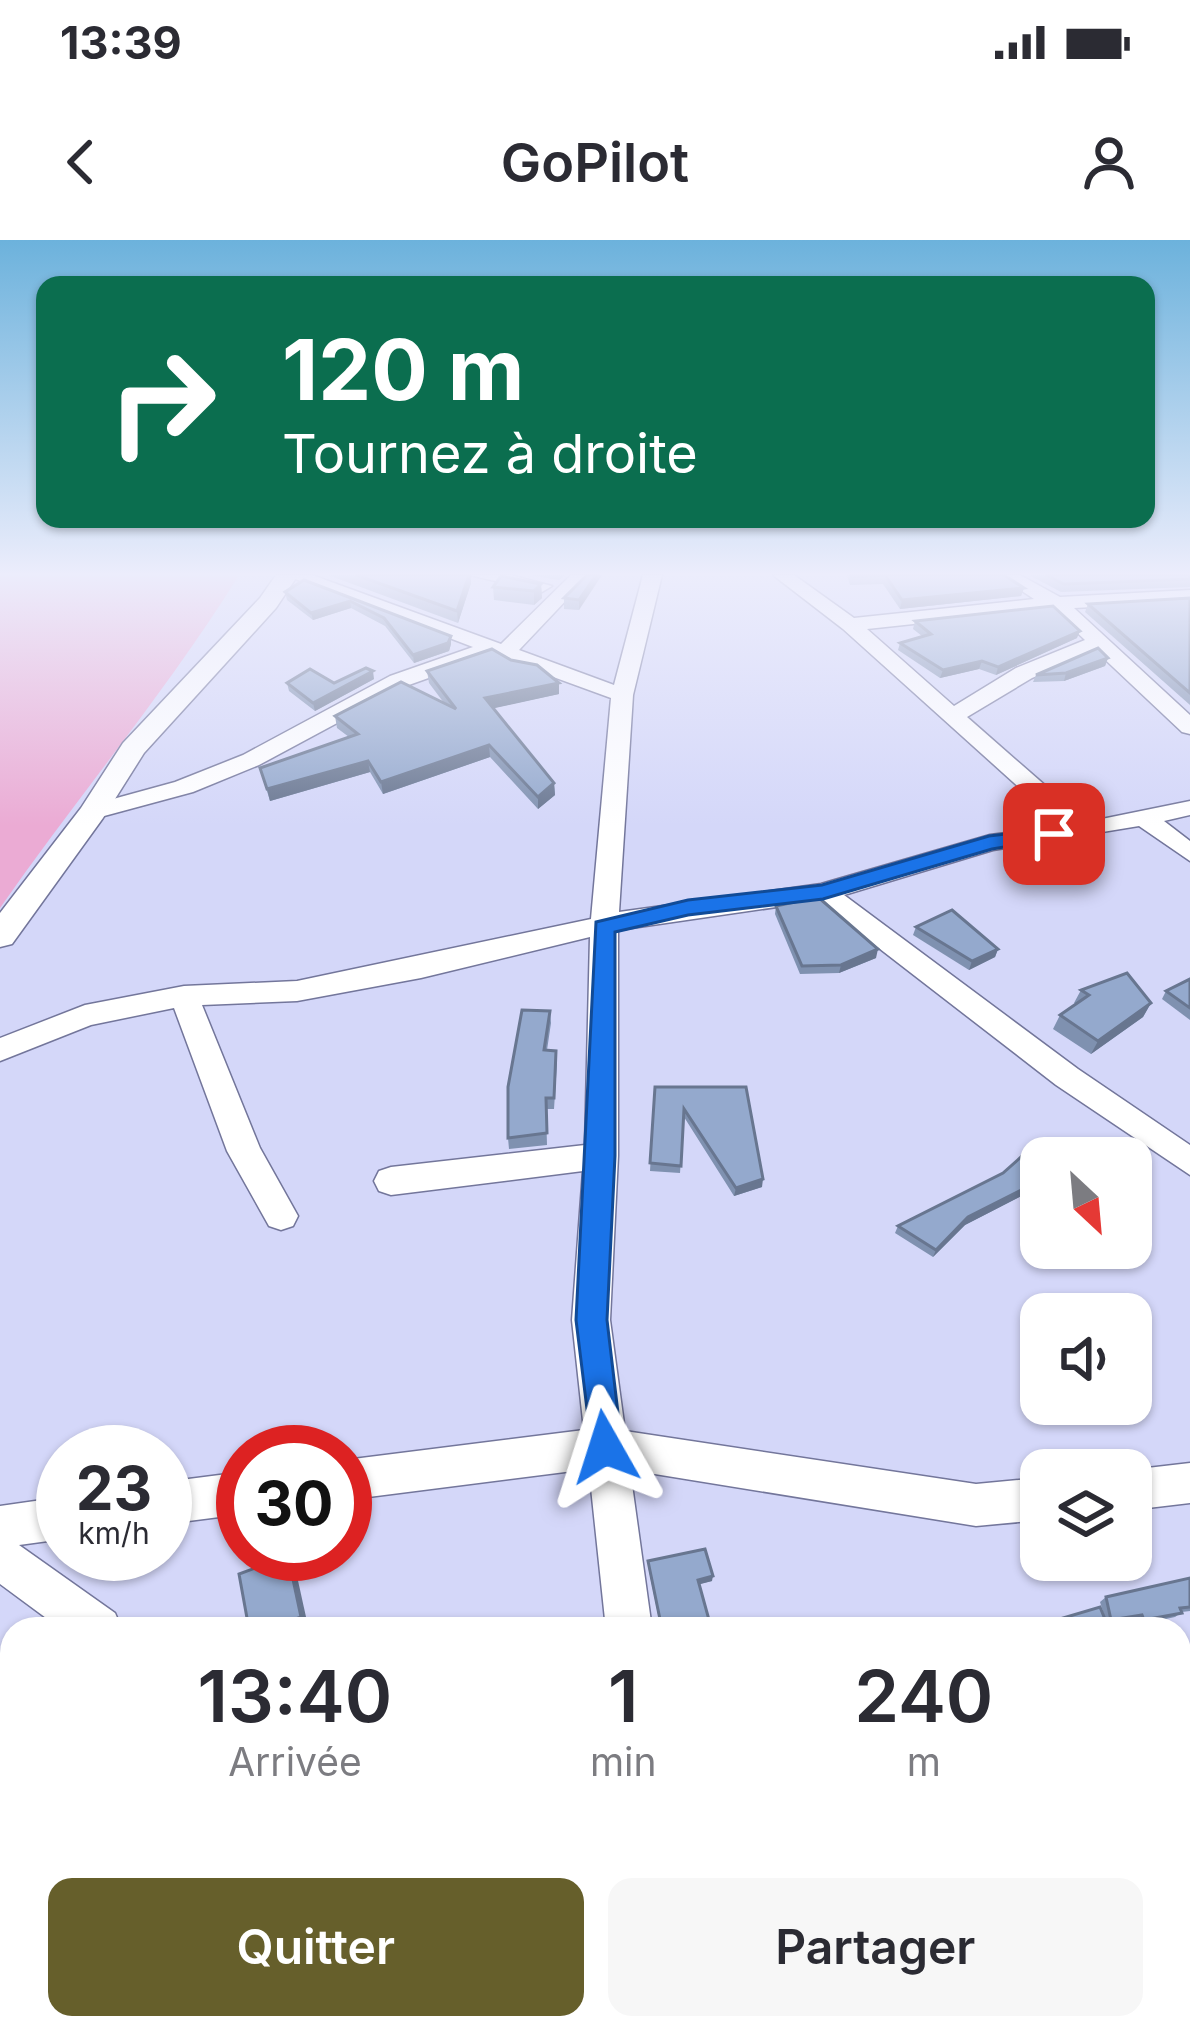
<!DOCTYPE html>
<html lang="fr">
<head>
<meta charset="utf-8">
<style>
  body { margin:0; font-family:Inter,sans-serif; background:#f7f7f7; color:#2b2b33; height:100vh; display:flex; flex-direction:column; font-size:45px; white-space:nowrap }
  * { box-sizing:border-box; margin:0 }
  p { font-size:39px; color:#7c7c81 }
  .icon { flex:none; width:66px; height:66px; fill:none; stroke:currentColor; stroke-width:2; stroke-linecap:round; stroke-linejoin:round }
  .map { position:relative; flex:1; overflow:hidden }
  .panel { position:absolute; left:0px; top:1377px; width:1191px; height:423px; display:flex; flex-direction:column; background:#fff; border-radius:36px 36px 0 0; box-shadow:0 3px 9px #0004 }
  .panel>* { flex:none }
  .guide { position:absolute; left:36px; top:36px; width:1119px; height:252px; border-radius:24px; box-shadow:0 3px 9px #0004; background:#0b6e4f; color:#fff; overflow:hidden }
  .needle { width:78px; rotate:154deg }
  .controls { position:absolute; left:1020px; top:897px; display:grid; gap:24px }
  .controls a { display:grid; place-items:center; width:132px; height:132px; border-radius:24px; background:#fff; box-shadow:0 3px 9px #0004; font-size:60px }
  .speed { position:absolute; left:36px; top:1185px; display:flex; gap:24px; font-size:60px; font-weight:700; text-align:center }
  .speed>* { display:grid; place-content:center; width:156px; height:156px; border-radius:50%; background:#fff; box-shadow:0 3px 9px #0004; line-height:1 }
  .speed small { font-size:30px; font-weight:400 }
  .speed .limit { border:18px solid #d22; background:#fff; color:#111 }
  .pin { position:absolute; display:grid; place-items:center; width:102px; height:102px; color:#fff; margin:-51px; border-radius:24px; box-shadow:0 6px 18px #0006 }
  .me { position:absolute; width:132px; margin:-66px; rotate:354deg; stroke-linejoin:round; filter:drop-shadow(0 0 9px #0008) }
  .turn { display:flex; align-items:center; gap:42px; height:252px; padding:0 48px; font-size:54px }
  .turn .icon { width:156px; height:156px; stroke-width:2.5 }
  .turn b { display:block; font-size:84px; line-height:102px }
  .eta { display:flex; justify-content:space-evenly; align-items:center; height:204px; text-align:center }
  .eta b { font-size:72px; font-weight:600; line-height:84px }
  .action { display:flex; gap:24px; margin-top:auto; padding:24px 48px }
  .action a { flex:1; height:138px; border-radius:24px; background:#665f2b; color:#fff; font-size:48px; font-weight:600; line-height:138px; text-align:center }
  .action a+a { background:#f7f7f7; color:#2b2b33 }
  .status { display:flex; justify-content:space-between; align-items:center; height:84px; padding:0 60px; background:#fff; direction:ltr }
  .status svg { height:33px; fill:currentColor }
  header { display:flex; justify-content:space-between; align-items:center; height:156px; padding:0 48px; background:#fff; font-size:54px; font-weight:600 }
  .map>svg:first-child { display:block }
  .green { fill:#ebabd4 }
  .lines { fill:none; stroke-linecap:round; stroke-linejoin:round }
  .minor-casing { stroke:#73769b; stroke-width:3 }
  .tertiary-casing { stroke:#73769b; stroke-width:3 }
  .minor { fill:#fff; fill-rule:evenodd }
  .tertiary { fill:#fff; fill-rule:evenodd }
  .wall { fill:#7f91b0 }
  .shaded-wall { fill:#687690 }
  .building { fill:#94a9cd; stroke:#687690; stroke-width:3 }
  .route { fill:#1a73e8; stroke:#114b97; stroke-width:3 }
</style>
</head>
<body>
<div class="status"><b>13:39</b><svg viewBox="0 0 49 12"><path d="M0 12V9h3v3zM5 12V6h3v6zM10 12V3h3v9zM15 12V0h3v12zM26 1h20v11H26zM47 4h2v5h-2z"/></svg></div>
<header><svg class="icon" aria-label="back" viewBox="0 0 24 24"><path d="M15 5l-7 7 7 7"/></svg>GoPilot<svg class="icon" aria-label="person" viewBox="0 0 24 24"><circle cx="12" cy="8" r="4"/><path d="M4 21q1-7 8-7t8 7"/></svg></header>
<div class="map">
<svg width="1190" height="1799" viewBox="0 0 1190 1799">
  <rect width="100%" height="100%" fill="#d4d7f9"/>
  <path class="green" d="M0,335H239C167,451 78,556 0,668Z"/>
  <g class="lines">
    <defs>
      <g id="minor">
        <path d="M285,335H312L501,404L571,335H590L519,410L614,445L643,335H662L633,455L619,672L821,644L990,595L1062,586L843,389L773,335H794L854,378L1034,359L998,335H1020L1060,357L1190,350V362L1074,368L1190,475V494L1182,492L1096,411L1032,438L967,477L1087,582L1190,561V575L1164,581L1190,601V621L1139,586L993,610L844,655L1078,829L1190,905V935L1056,845L818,661L618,690V916L610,1080L625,1191L976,1244L1041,1238V1280L976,1286L630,1230L652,1389H606L589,1229L345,1260V1220L584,1190L572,1080L583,931L391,955L379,951L374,941L379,931L391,927L585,905L590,697L421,738L297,761L202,765L260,908L298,976L293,986L281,990L269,986L227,911L174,768L91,785L0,821V798L85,765L184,746L297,741L591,679L611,458L493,415L406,446L259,525L193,552L93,579L84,577L81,572L84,567L175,542L243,515L390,436L473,407ZM1052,369L1085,400L1016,428L954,466L867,389Z"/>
        <polygon points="470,335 510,335 552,346 542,352"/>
        <polygon points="1190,1223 1190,1263 1131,1270 1130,1230"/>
        <polygon points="243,1232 243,1274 165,1284 165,1242"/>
        <polygon points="63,1257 63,1299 19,1305 115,1373 122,1389 61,1389 0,1344 0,1266"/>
        <polygon points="12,1567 12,1617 0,1620 0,1570"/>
        <polygon points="692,1788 746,1788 749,1799 693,1799"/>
      </g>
      <polygon id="tertiary" points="276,335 298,335 276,368 144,513 103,578 12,704 0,707 0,673 81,568 123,503 260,358"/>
    </defs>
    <use href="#minor" class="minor-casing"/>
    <use href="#tertiary" class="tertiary-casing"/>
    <use href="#minor" class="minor"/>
    <use href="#tertiary" class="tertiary"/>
  </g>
  <g class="wall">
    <polygon points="328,335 471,335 471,343 458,383"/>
    <polygon points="529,335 566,335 559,340"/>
    <polygon points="587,335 579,370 564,369 564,358"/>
    <polygon points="847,335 1004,335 1024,348 1021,356 900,369 883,344 850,345"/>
    <polygon points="1029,335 1190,335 1190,347 1061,352"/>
    <polygon points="304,340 451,396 451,404 449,411 414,423 385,386 351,368 313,380 287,360 285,352"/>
    <polygon points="541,344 542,358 534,365 494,360 493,347"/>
    <polygon points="1190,358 1190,465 1085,372 1088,364"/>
    <polygon points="915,381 1077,398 996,435 979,429 940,438 898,410 900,403 922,396 913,389"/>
    <polygon points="1108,418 1105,426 1064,441 1033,442 1036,435"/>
    <polygon points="511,420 559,443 559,454 493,468 554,543 555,555 538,569 490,517 383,554 370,532 270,561 260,528 349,497 337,488 335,476 444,463 429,443 427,431"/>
    <polygon points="374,439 315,471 289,451 287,443 334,443"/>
    <polygon points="776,666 876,718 839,733 800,734 775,674"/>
    <polygon points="916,687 998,709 995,717 969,730 913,695"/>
    <polygon points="1190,739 1190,780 1162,759 1166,751"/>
    <polygon points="1081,750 1151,763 1143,777 1091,814 1053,789 1060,775 1076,764 1074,763"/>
    <polygon points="550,771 551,783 547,810 557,823 554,869 546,869 547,905 509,909 508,898"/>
    <polygon points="655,847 746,847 762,947 734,956 684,877 680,933 650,931"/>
    <polygon points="1041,931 1041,946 965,985 933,1017 895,993 898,986"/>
    <polygon points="648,1321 712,1341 699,1344 710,1389 661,1389 648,1326"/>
    <polygon points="1190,1338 1190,1371 1182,1372 1175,1377 1138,1385 1135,1380 1107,1384 1100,1362 1106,1357"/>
    <polygon points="1190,1536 1190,1594 1179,1574 1179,1541"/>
    <polygon points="1039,1788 1067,1788 1051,1798 1044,1797"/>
  </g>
  <g class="shaded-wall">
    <polygon points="469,335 471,335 471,343 458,383 457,371"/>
    <polygon points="596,335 602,335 579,370 579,360"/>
    <polygon points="541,344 542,358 534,365 534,351"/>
    <polygon points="1024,348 1021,356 900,369 902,360"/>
    <polygon points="350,361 351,368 313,380 311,373"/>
    <polygon points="1080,391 1077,398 996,435 998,427"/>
    <polygon points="451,396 451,404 449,411 414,423 413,415"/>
    <polygon points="1108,418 1105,426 1064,441 1066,433"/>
    <polygon points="982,421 979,429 940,438 943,430"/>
    <polygon points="373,431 374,439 315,471 313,463"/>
    <polygon points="559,443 559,454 486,470 485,458"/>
    <polygon points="489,505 490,517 383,554 381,542"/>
    <polygon points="368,521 370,532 270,561 267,549"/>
    <polygon points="554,543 555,555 538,569 538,557"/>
    <polygon points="878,709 876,718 839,733 841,725"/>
    <polygon points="998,709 995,717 969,730 972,721"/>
    <polygon points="1151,763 1143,777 1091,814 1098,801"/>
    <polygon points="763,939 762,947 734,956 736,948"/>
    <polygon points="1041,940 1041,946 965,985 933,1017 936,1010 968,977"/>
    <polygon points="288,1316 295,1327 308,1386 301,1389 269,1389"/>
    <polygon points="713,1336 712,1341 697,1345 698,1340"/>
    <polygon points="76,1788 84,1788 83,1799 75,1799"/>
  </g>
  <g class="building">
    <polygon points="356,335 469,335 457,371"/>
    <polygon points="587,335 596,335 579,360 564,358"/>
    <polygon points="851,335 1004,335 1024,348 902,360 885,335 852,337"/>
    <polygon points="1046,335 1190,335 1190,339 1064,344"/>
    <polygon points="501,336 541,344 534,351 493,347"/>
    <polygon points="304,340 451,396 448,403 413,415 384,378 350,361 311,373 285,352"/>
    <polygon points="1190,358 1190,453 1088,364"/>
    <polygon points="1053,366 1080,391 998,427 982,421 943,430 900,403 931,394 915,381"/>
    <polygon points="1098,408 1108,418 1066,433 1036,435"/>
    <polygon points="492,409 511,420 537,425 559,443 485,458 554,543 538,557 489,505 381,542 368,521 267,549 260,528 358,494 335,476 401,442 456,469 427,431"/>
    <polygon points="366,428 373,431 313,463 287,443 310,429 334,443"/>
    <polygon points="818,657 878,709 841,725 802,726 776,666"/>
    <polygon points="952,670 998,709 972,721 916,687"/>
    <polygon points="1127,733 1151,763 1098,801 1060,775 1089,755 1081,750"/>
    <polygon points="1190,739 1190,768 1166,751"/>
    <polygon points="522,770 550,771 544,810 556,811 554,858 546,858 547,893 508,898 508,847"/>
    <polygon points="655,847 746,847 763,939 736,948 684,869 681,926 650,923"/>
    <polygon points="1021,917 1041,931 1041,940 968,977 936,1010 898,986 1003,933"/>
    <polygon points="705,1309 713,1336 698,1340 711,1387 701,1389 662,1389 648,1321"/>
    <polygon points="288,1316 301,1377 269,1389 249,1389 239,1334"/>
    <polygon points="1190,1338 1190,1367 1180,1368 1182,1373 1144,1380 1142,1375 1111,1380 1106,1357"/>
    <polygon points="1100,1367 1109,1389 1026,1389"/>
    <polygon points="1190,1536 1190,1576 1179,1556 1179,1541"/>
    <polygon points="1179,1708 1190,1722 1190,1752 1180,1760"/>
    <polygon points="12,1774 12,1788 76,1788 75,1799 0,1799 0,1777"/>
    <rect x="271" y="1788" width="38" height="11"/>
    <polygon points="514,1788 566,1788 525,1799 515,1799"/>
    <polygon points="1046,1788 1067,1788 1051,1798"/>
  </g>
  <linearGradient id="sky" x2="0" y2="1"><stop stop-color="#6cb2dc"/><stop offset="0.57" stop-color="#ecedfc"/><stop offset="1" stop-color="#ecedfc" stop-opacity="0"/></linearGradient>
  <rect width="1190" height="586" fill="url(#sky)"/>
  <polygon class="route" points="1054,588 1064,594 1061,598 992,609 823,659 688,675 615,692 615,916 607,1080 622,1207 617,1218 605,1223 593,1218 576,1080 596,682 688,660 822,645 989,596"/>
</svg>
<div class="controls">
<a><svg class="needle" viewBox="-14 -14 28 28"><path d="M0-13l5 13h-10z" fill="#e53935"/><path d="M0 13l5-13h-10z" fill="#7c7c81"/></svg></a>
<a><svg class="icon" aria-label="sound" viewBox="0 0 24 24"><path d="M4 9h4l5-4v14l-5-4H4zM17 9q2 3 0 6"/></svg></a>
<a><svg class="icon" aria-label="layers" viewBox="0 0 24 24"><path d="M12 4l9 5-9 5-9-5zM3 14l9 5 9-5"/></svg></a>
</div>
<div class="speed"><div>23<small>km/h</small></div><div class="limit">30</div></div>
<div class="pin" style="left:1054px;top:594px;background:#d93025"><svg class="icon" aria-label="arrive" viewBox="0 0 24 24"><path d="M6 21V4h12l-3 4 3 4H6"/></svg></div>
<svg class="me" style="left:605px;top:1207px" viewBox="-20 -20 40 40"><path d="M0-17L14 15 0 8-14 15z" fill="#1a73e8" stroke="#fff" stroke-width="4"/></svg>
<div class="guide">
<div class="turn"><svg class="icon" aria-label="right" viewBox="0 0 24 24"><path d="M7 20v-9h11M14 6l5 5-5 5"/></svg><div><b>120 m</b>Tournez à droite</div></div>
</div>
<section class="panel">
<div class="eta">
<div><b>13:40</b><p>Arrivée</p></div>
<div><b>1</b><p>min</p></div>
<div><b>240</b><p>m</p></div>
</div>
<div class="action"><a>Quitter</a><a>Partager</a></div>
</section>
</div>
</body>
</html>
